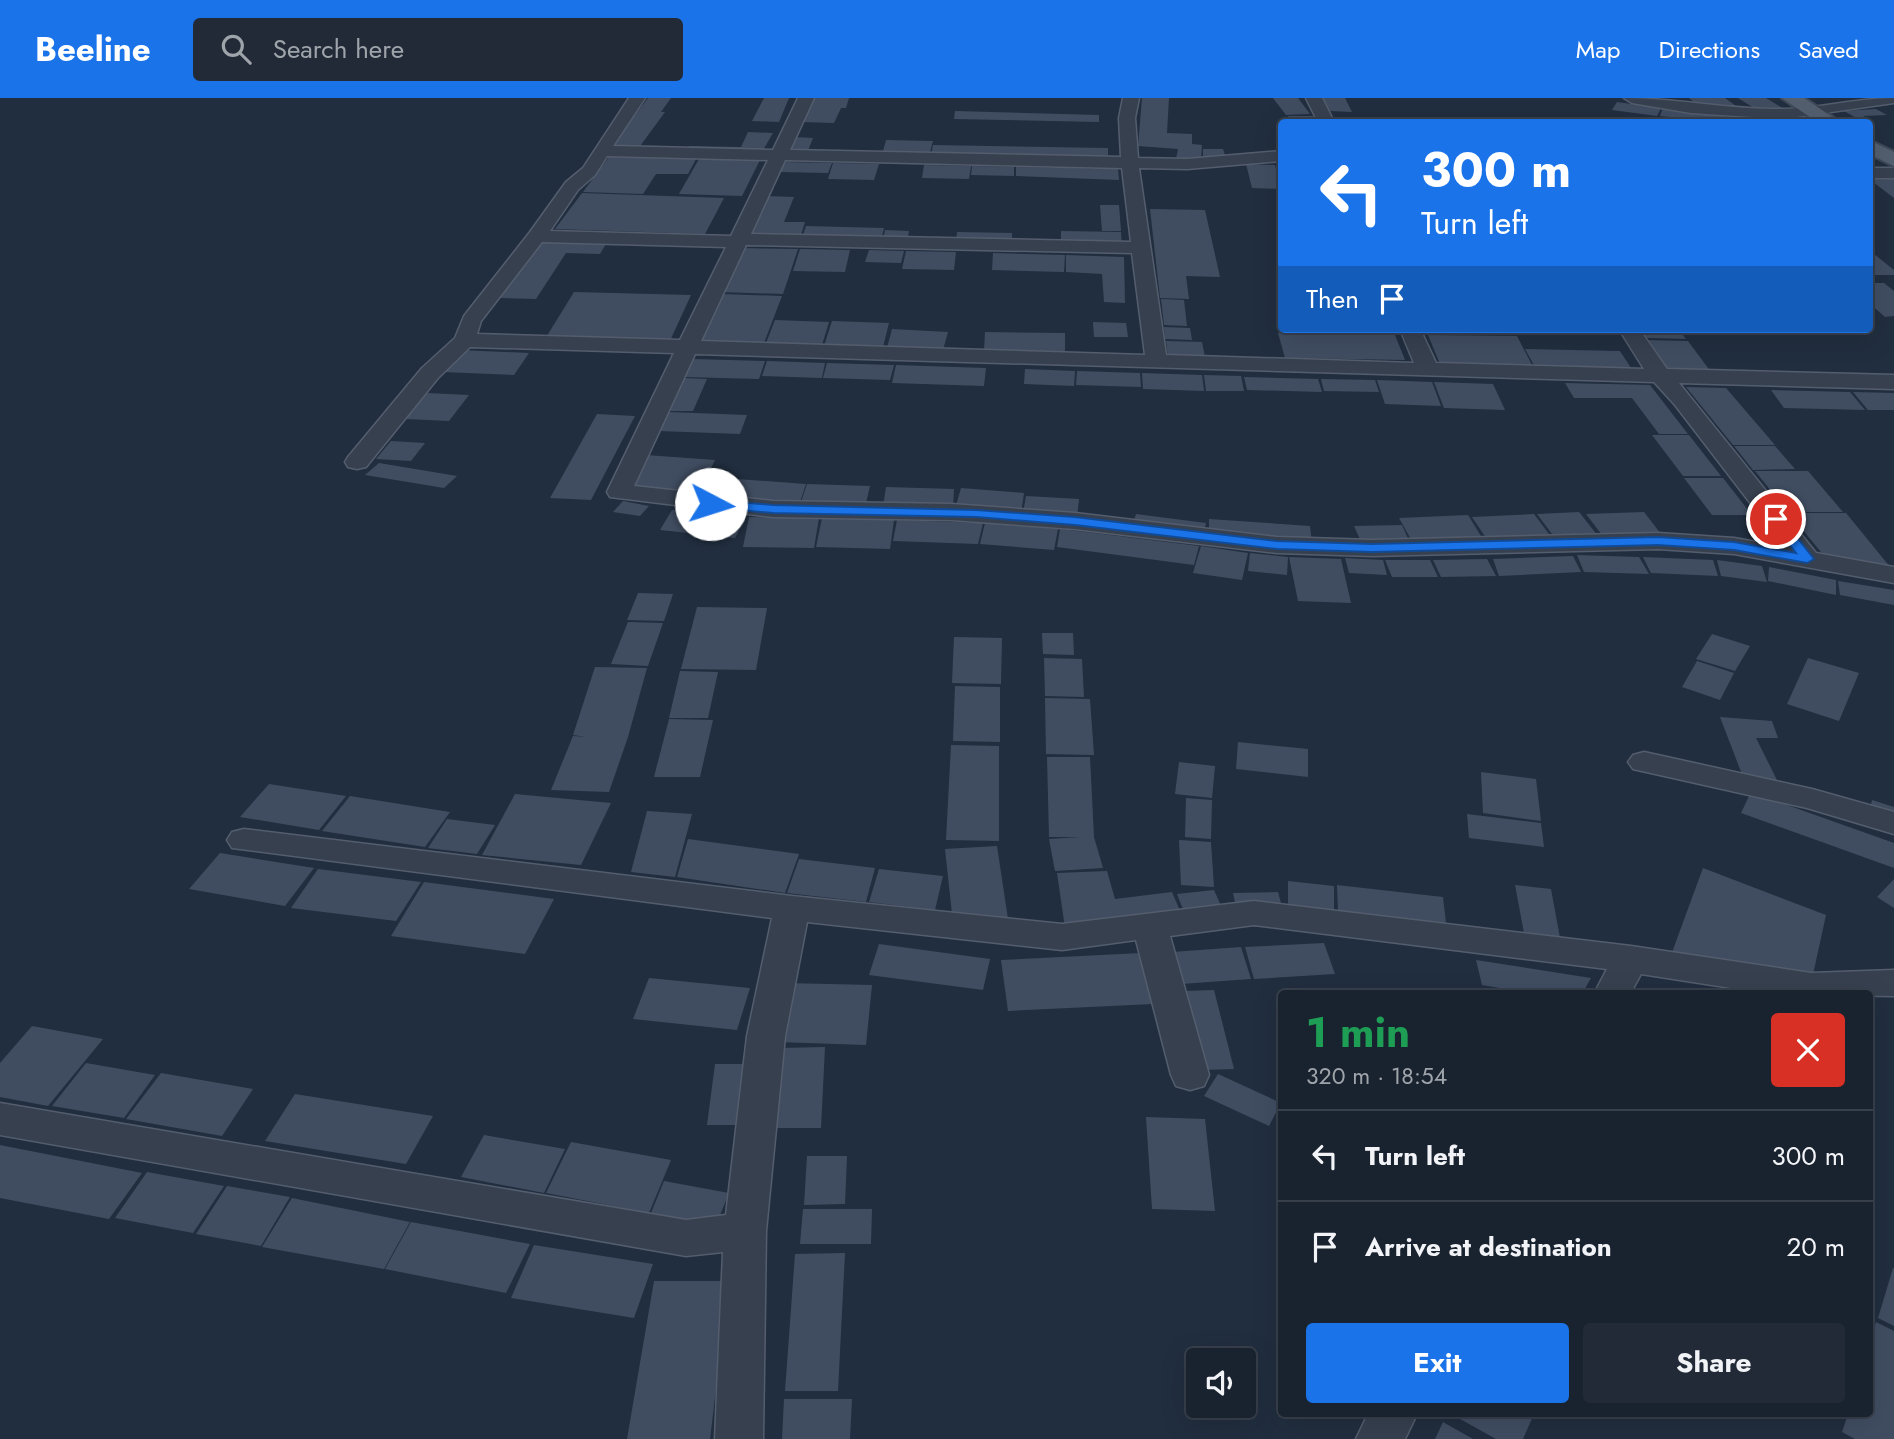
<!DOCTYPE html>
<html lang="en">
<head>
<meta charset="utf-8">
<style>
  body { margin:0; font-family:Jost,sans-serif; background:#222a37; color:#f1f3f6; height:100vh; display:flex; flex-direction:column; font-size:26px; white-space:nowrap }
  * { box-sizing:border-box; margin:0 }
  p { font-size:23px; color:#9fa4aa }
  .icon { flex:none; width:38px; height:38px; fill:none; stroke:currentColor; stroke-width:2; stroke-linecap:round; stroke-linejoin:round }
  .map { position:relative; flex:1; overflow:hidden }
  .drawer { position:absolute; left:1278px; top:892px; width:595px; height:427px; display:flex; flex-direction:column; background:#19222f; border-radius:7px; box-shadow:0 7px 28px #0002,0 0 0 2px #373f4b }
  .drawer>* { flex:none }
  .hud { position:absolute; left:1278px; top:21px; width:595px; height:214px; border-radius:7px; box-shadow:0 7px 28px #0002,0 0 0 2px #373f4b; background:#1a73e8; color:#fff; overflow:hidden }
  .tools { position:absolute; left:1186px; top:1250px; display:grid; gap:14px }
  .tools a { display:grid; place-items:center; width:70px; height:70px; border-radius:7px; background:#19222f; box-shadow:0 7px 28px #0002,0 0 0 2px #373f4b; font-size:35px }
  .pin { position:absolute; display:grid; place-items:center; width:60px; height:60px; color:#fff; margin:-30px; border:4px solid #fff; border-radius:50%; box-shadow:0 2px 7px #0007 }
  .me { position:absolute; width:77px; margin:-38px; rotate:95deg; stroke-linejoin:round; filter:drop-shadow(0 0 5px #0008) }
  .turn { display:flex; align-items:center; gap:24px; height:147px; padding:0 28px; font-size:32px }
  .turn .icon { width:91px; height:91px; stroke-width:2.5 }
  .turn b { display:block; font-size:49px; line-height:60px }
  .then { display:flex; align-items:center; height:66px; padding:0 28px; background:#0003; gap:14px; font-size:26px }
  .round { display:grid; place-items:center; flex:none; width:74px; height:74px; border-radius:7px; background:#222a37 }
  .overview { display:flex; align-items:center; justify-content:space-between; height:119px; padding:0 28px }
  h1 { font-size:42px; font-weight:700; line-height:52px; color:#1e9e55 }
  .action { display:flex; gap:14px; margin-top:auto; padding:14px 28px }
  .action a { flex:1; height:80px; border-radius:7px; background:#1a73e8; color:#fff; font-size:28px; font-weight:700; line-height:80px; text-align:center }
  .action a+a { background:#222a37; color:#f1f3f6 }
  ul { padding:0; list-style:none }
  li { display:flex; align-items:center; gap:21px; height:91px; padding:0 28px; border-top:2px solid #373f4b }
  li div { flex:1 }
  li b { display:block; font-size:26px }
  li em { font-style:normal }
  header { display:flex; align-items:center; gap:42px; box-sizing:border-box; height:98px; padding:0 35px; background:#1a73e8; color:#fff }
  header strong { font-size:33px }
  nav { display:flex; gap:38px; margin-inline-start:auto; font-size:24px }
  .search { width:490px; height:63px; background:#222a37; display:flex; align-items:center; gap:18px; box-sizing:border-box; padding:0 24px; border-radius:7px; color:#9fa4aa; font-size:26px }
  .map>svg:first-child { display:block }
  .building { fill:#404d61 }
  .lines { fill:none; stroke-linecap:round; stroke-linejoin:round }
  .minor-casing { stroke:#545d6d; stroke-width:3 }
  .major-casing { stroke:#3f4958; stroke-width:4 }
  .minor { fill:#36404f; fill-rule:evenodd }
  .major { fill:#535f6f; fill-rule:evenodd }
  .route { fill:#1a73e8; stroke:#114b97; stroke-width:2 }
</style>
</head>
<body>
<header>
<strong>Beeline</strong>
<div class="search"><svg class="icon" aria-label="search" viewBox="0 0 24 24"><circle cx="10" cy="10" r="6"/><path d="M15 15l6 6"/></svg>Search here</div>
<nav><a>Map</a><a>Directions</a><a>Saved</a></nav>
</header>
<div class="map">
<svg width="1894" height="1341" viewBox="0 0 1894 1341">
  <rect width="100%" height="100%" fill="#212e3f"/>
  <g class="building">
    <polygon points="648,0 671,0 661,14 665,14 638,51 610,50"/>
    <polygon points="764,0 789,0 779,24 752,23"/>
    <polygon points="812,0 849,0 846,10 841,10 834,25 801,24"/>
    <polygon points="1142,0 1169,0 1167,35 1192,36 1192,46 1202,47 1201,61 1176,61 1178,51 1138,48"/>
    <polygon points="1273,0 1298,0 1310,16 1286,17"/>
    <polygon points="1323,0 1345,0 1352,14 1330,13"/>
    <polygon points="1689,0 1725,0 1743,13 1700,9"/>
    <polygon points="1738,0 1766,0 1784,11 1754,10"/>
    <polygon points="1617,4 1661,10 1657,18 1612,12"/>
    <polygon points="1663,10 1725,18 1724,24 1660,18"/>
    <polygon points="1876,11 1887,17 1863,18 1869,21 1860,22 1844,13"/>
    <polygon points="955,13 1099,17 1099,24 954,21"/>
    <polygon points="1288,18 1313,18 1316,24 1291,24"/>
    <polygon points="1465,19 1490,19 1494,24 1469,24"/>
    <polygon points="748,34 773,35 762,54 686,52 689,48 741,49"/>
    <polygon points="794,39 813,40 807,55 788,54"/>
    <polygon points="886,42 933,43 929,58 882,57"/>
    <polygon points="933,47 1108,50 1108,62 931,58"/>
    <polygon points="1203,51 1223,51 1226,60 1203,61"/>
    <polygon points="609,59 696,61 688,76 656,76 643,96 583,94"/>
    <polygon points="699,61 760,62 742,98 679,96"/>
    <polygon points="783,64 832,65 828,75 779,74"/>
    <polygon points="833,65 879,66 874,82 828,81"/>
    <polygon points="1246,66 1275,67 1281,91 1252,90"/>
    <polygon points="924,67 971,68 969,81 922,80"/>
    <polygon points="972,68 1014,69 1014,78 971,77"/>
    <polygon points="1016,69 1118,71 1119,82 1016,78"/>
    <polygon points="1869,79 1894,81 1894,100 1869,81"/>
    <polygon points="582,95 724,100 705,136 555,131"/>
    <polygon points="765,98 794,99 784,124 805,124 800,140 747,139"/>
    <polygon points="1100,107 1119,107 1121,133 1102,133"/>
    <polygon points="1150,111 1205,112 1220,179 1186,178 1189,201 1160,200"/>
    <polygon points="806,128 884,130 881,142 802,140"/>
    <polygon points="885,132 909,133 907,143 883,142"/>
    <polygon points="1061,133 1121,134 1122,149 1061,148"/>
    <polygon points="957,134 1012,135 1012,146 956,144"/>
    <polygon points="540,144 606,146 600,156 566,155 536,201 499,200"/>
    <polygon points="739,150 798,151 783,196 720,194"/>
    <polygon points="800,151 850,152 845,174 793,173"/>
    <polygon points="869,152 904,153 901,165 865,164"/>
    <polygon points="1869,152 1894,172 1894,177 1869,177"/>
    <polygon points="906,153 956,154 954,172 902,171"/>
    <polygon points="993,155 1065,157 1064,174 992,172"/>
    <polygon points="1066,157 1124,159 1125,205 1104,204 1102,176 1066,174"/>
    <polygon points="1869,185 1884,185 1894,193 1894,218 1885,219 1869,205"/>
    <polygon points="574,194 691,197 669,245 545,241"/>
    <polygon points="720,196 782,198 764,245 700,242"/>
    <polygon points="1161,201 1184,202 1187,228 1164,227"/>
    <polygon points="775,222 829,224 822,247 766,245"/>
    <polygon points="832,223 889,225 883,249 824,248"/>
    <polygon points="1093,224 1126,225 1128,239 1094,239"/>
    <polygon points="1164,229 1190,230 1192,242 1165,241"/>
    <polygon points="892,231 948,234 943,252 887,250"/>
    <polygon points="1362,231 1392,231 1395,236 1363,236"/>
    <polygon points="1639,231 1678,231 1686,241 1646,240"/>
    <polygon points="985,234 1065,235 1065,255 984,253"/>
    <polygon points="1278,235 1395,237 1405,262 1285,260"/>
    <polygon points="1428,237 1517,238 1533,269 1440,266"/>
    <polygon points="1647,242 1688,243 1711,274 1669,273"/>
    <polygon points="1166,243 1202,244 1205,259 1168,259"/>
    <polygon points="1525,251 1620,253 1631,270 1535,269"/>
    <polygon points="459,252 529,255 514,277 442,274"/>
    <polygon points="692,261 765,263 759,281 684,279"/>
    <polygon points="767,263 825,265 822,280 762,278"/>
    <polygon points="827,265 894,267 890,282 823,280"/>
    <polygon points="896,267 986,270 984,288 892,285"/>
    <polygon points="1025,271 1075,273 1074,288 1024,286"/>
    <polygon points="1077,273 1140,275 1141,289 1076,287"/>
    <polygon points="1142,275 1202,277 1204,293 1143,291"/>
    <polygon points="1204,277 1241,278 1244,293 1206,293"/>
    <polygon points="1244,279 1318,281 1322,294 1247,292"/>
    <polygon points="684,280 707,281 693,313 669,313"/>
    <polygon points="1321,281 1375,282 1379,294 1324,293"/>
    <polygon points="1377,282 1432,284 1441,308 1385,306"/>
    <polygon points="1434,284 1493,286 1505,312 1444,310"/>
    <polygon points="1565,285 1650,287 1688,336 1659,336 1632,300 1574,300"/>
    <polygon points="1686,289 1726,290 1775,347 1733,347"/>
    <polygon points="1771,292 1850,294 1865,312 1784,310"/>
    <polygon points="1853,294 1894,295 1894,312 1868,312"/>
    <polygon points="427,295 469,297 449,323 406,321"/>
    <polygon points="668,314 747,317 740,336 659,333"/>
    <polygon points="597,316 635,318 591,402 550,400"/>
    <polygon points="1652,337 1689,337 1721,378 1683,378"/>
    <polygon points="391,343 425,345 411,363 376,361"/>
    <polygon points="1734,348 1775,348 1795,371 1753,372"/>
    <polygon points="646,357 715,362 696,401 628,392"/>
    <polygon points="379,365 457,378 444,390 365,377"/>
    <polygon points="1755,373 1808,373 1843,414 1788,414"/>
    <polygon points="710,379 806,386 799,407 699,401"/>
    <polygon points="1684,380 1723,380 1752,417 1712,417"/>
    <polygon points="807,386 870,388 865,409 800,407"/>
    <polygon points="886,389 954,391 953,411 883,409"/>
    <polygon points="961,390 1024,395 1021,415 955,411"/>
    <polygon points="1026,398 1079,401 1077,419 1023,415"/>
    <polygon points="623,403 649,408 640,418 613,414"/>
    <polygon points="672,412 746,419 735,440 660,432"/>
    <polygon points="1579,414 1598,438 1555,440 1537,416"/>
    <polygon points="1644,414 1661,436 1602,437 1586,416"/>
    <polygon points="1789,415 1846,415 1891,470 1825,459"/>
    <polygon points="1136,416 1206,425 1203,438 1132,429"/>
    <polygon points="1534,416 1552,440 1488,443 1472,419"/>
    <polygon points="1468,417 1484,443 1413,445 1399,420"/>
    <polygon points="749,419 819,420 814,450 743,449"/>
    <polygon points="822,420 894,422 890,451 816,449"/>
    <polygon points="1209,421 1310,428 1312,446 1209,439"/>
    <polygon points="897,422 983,425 978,446 893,443"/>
    <polygon points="985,425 1058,431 1054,452 980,446"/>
    <polygon points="1402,427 1410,445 1362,446 1354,428"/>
    <polygon points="1060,431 1094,435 1199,448 1194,467 1057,449"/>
    <polygon points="1201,448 1248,455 1242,482 1193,475"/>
    <polygon points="1250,455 1288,459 1287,477 1248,473"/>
    <polygon points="1577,457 1639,459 1649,476 1584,474"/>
    <polygon points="1573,458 1581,474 1499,478 1493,461"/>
    <polygon points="1289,459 1341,461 1351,505 1298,503"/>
    <polygon points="1643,459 1713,462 1718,478 1651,475"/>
    <polygon points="1345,460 1383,462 1387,477 1349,475"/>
    <polygon points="1487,461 1496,478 1441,479 1433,462"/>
    <polygon points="1385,462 1430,462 1438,479 1392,479"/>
    <polygon points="1717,462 1762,468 1767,484 1721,478"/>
    <polygon points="1769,469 1836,482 1836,497 1768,483"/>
    <polygon points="1838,483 1894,492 1894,507 1840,497"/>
    <polygon points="638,495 673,496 664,523 627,522"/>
    <polygon points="697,509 767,510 756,572 681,571"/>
    <polygon points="628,524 663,525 648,568 611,566"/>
    <polygon points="1042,535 1073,535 1074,557 1043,556"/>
    <polygon points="1712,536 1750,548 1735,573 1696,561"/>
    <polygon points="954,539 1002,540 1001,586 952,585"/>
    <polygon points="1044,560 1082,561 1084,599 1045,598"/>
    <polygon points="1808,560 1859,575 1839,623 1787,606"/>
    <polygon points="1697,563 1734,575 1720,602 1682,589"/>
    <polygon points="595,569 647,570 628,639 609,694 551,692 573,638 586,639 573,637"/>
    <polygon points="680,573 718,574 708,620 669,620"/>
    <polygon points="955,588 1000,589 1000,644 953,643"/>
    <polygon points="1045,600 1090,601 1094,657 1046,656"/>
    <polygon points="1720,619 1772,623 1778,640 1756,640 1780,688 1743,679"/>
    <polygon points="669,621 713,622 700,679 654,679"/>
    <polygon points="1238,644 1308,651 1308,679 1236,671"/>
    <polygon points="951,647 999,648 999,743 946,742"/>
    <polygon points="1047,659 1090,659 1094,739 1103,770 1055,773 1049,741 1080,739 1049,739"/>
    <polygon points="1179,664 1215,668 1212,700 1175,696"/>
    <polygon points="1481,674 1536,681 1541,723 1483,715"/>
    <polygon points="269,686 346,698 319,732 240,719"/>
    <polygon points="1751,694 1894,745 1894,770 1741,715"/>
    <polygon points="515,696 611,705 581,767 482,757"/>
    <polygon points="350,698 450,714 425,749 322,733"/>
    <polygon points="1186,700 1212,702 1211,741 1185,739"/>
    <polygon points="1872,702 1894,709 1894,723 1869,715"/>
    <polygon points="647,713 692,716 675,779 631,774"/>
    <polygon points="1467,716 1541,725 1544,749 1469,740"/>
    <polygon points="447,721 495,727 477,756 428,750"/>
    <polygon points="688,741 799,756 785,795 677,779"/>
    <polygon points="1179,742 1211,744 1214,789 1181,787"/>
    <polygon points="997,748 1008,821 952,816 945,751"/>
    <polygon points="220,755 314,770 285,808 189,791"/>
    <polygon points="799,761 875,770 866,804 787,795"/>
    <polygon points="1703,770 1826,817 1812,881 1671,857"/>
    <polygon points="318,771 421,784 396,823 291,810"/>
    <polygon points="879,771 943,778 935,812 869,804"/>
    <polygon points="1107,773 1115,801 1172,794 1181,815 1065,830 1057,775"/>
    <polygon points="1894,781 1894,810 1877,799"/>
    <polygon points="1288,783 1334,788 1334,813 1288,808"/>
    <polygon points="424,784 554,801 525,856 391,838"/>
    <polygon points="1337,787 1443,799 1446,825 1338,813"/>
    <polygon points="1515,787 1551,791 1560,840 1524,835"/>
    <polygon points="1214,792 1222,810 1184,814 1177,796"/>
    <polygon points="1278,794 1282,809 1236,809 1233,795"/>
    <polygon points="1324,845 1335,876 1254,881 1245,849"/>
    <polygon points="879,846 990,861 983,892 869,877"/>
    <polygon points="1241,849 1251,881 1181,886 1172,854"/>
    <polygon points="1141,855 1153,906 1008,913 1001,862"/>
    <polygon points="1476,862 1591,880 1582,896 1518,896 1517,893 1482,887"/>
    <polygon points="649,880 750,890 737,932 633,921"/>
    <polygon points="785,885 872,887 866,947 777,944"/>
    <polygon points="1214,892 1234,971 1201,972 1183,893"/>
    <polygon points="32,928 103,941 48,1008 0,999 0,965"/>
    <polygon points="825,949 821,1030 770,1030 777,950"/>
    <polygon points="86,965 155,977 124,1020 52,1008"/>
    <polygon points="715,966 744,966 736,1027 707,1027"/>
    <polygon points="161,975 253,991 222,1038 126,1021"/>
    <polygon points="1218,976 1281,1005 1269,1028 1204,998"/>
    <polygon points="295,996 433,1018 406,1066 265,1043"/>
    <polygon points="1146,1019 1205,1021 1215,1113 1152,1111"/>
    <polygon points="484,1037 565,1051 544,1095 461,1079"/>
    <polygon points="571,1044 671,1062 649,1115 546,1095"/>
    <polygon points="0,1047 142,1075 109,1121 0,1100"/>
    <polygon points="807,1058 847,1058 845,1106 804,1107"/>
    <polygon points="147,1074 224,1088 193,1135 115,1120"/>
    <polygon points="664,1083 729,1095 716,1127 651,1115"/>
    <polygon points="227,1088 290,1099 261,1148 196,1136"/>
    <polygon points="292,1100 410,1124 384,1171 262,1149"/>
    <polygon points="803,1111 872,1111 871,1146 800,1146"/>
    <polygon points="411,1124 530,1146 506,1195 385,1171"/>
    <polygon points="534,1147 653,1166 634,1220 511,1200"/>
    <polygon points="845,1155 838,1293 785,1293 795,1156"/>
    <polygon points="1893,1170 1894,1170 1894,1228 1878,1220"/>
    <polygon points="654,1183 729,1183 710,1341 627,1341"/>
    <polygon points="1876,1224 1894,1233 1894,1341 1855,1341 1842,1334 1848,1316 1869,1316 1869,1247"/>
    <polygon points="784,1301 852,1301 850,1341 782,1341"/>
    <polygon points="1451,1316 1534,1316 1523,1341 1496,1341"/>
    <polygon points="1443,1324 1473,1341 1435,1341"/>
  </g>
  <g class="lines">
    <defs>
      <g id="minor">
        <path d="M629,0H645L613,48L773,52L798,0H814L790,52L1121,59L1119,20L1123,0H1139L1135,20L1138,60L1187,61L1281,53V63L1187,71L1139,70L1166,257L1414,265L1400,231H1420L1436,265L1644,271L1619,231H1639L1667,271L1894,277V291L1679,285L1816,455L1894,469V485L1734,456L1658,451L1372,458L1277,455L1075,431L951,422L773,419L610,399L607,394L674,255L470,249L438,280L366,369L357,371L348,369L345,364L348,359L422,270L455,240L464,218L530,134L566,84L583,70ZM607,58L768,62L731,138L550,133L578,92L595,77ZM785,62L1122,70L1131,144L751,136ZM542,144L726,149L680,242L477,236L481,223ZM746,147L1132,155L1145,257L701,243ZM695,256L1654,284L1675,307L1784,449L1734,440L1658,435L1372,442L1277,439L1075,415L951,406L773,403L634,388Z"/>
        <polygon points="1306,0 1322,0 1334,24 1318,24"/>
        <path d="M1624,0C1677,0 1728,12 1781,11C1819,11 1856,0 1894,0V5L1782,21L1691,15L1632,5Z"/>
        <rect x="1869" y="70" width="25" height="10"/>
        <polygon points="1644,654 1812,691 1894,714 1894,736 1807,710 1633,671 1628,664 1633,657"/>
        <polygon points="244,731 792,798 1062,826 1254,803 1631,848 1811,875 1894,872 1894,898 1770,896 1641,876 1630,896 1594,896 1607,871 1254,827 1170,838 1209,977 1204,988 1190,992 1176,988 1171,977 1136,842 1062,852 807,824 785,938 766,1133 763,1341 715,1341 723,1154 686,1158 0,1037 0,1005 686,1122 726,1117 747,938 772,820 232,750 227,742 232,734"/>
        <polygon points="1368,1316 1417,1316 1405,1341 1356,1341"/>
      </g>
      <g id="major">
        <polygon points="1782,0 1804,0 1840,24 1817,24"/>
        <polygon points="1869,42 1894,54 1894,68 1869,56"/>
      </g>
    </defs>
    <use href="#minor" class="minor-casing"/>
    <use href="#major" class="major-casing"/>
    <use href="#minor" class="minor"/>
    <use href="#major" class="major"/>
  </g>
  <polygon class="route" points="711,402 773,407 976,412 1075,419 1277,443 1372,446 1658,439 1734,444 1796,455 1770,421 1776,418 1781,419 1814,461 1807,465 1734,452 1658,447 1372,454 1277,451 1075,427 976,419 773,415 707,409 705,406"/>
</svg>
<div class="tools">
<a><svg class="icon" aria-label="sound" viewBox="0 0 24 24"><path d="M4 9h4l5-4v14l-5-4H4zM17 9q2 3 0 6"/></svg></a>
</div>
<div class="pin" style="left:1776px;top:421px;background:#d93025"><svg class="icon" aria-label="arrive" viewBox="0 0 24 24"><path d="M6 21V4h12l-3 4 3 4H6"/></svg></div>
<svg class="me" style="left:711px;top:406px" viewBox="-20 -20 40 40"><circle r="19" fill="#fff"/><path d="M0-13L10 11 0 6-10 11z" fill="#1a73e8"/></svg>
<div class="hud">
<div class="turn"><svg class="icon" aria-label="left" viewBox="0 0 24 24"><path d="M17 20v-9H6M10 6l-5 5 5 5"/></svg><div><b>300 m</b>Turn left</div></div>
<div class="then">Then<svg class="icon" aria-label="arrive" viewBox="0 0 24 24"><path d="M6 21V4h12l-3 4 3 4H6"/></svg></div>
</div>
<section class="drawer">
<div class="overview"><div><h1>1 min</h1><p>320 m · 18:54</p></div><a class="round" style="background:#d93025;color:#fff"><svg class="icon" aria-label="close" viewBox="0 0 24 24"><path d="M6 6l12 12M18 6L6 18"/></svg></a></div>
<ul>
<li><svg class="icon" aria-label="left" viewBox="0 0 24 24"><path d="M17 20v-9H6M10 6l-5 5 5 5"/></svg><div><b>Turn left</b></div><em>300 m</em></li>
<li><svg class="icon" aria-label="arrive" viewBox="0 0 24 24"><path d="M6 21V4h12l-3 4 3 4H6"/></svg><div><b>Arrive at destination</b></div><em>20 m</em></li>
</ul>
<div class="action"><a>Exit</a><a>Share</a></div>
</section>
</div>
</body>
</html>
